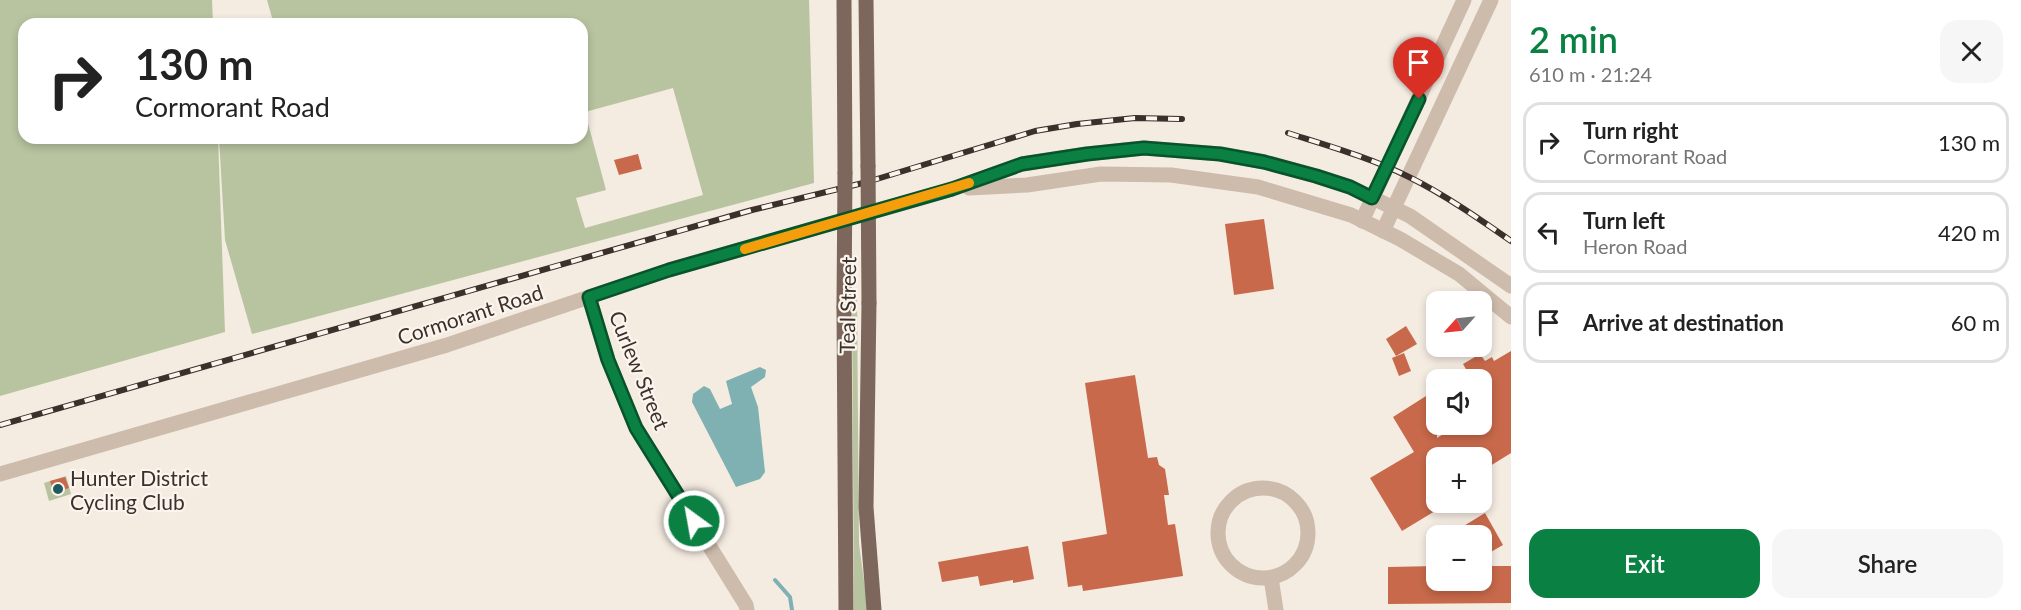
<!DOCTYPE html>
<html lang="en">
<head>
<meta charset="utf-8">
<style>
  body { margin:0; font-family:Lato,sans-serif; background:#f6f6f6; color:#222; height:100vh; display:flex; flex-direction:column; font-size:22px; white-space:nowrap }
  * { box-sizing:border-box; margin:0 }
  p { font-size:20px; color:#767676 }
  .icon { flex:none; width:33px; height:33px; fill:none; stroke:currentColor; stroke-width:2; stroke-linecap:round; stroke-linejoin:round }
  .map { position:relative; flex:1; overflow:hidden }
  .panel { display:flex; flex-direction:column; background:#fff; width:510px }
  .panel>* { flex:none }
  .hud { position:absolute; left:18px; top:18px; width:570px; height:126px; border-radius:18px; box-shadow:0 3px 9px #0003; background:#fff; color:#222; overflow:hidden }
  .needle { width:39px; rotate:243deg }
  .controls { position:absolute; left:1426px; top:291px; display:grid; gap:12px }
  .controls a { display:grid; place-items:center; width:66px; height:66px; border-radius:12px; background:#fff; box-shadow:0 3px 9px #0003; font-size:30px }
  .pin { position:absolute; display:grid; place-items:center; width:51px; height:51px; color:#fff; margin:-62px -26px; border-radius:50% 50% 50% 0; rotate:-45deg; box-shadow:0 0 6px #0007 }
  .pin .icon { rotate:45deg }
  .me { position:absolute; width:66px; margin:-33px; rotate:328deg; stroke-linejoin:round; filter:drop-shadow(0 0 4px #0008) }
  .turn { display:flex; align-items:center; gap:21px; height:126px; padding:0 18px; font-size:27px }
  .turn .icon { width:78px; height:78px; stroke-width:2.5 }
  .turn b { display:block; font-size:42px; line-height:51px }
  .round { display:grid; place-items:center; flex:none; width:63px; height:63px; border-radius:18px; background:#f6f6f6 }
  .overview { display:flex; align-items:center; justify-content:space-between; height:102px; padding:0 18px }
  h1 { font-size:36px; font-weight:600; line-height:45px; color:#0b8043 }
  .primary-button { display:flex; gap:12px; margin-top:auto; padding:12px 18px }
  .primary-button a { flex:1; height:69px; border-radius:18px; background:#0b8043; color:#fff; font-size:24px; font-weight:600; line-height:69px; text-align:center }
  .primary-button a+a { background:#f6f6f6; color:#222 }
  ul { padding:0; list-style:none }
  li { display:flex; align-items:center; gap:18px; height:81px; margin:0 12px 9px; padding:0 6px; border:3px solid #e0e0e0; border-radius:18px }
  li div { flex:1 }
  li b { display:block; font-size:22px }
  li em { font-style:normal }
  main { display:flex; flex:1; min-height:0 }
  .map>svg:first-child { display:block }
  .green { fill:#b8c4a0; fill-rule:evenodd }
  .water { fill:#7fb0b2 }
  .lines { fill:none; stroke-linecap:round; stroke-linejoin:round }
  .stream { stroke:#7fb0b2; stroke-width:4 }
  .building { fill:#c8694b }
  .minor { stroke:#cdbbac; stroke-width:15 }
  .primary { stroke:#7d675c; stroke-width:15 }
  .rail-casing { stroke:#3b302b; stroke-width:6 }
  .rail { stroke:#fbf5ee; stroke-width:4; stroke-dasharray:11; stroke-linecap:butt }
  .primary-bridge { stroke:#7d675c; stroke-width:15 }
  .route-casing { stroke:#07532c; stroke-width:15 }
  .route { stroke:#0b8043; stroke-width:10 }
  .slow { stroke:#f59e0b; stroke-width:10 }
  .poi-dot { fill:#1f5a5e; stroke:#fbf5ee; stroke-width:2 }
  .labels { text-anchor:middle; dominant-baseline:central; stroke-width:4.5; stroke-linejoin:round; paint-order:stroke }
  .street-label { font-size:21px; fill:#3b302b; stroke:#fbf5ee }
  .poi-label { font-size:21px; fill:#3b302b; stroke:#fbf5ee; text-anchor:start }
</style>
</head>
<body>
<main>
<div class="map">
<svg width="1511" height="610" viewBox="0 0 1511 610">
  <rect width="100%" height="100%" fill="#f4ebe1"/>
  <g class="green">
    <polygon points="0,0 212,0 213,24 24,24 24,138 218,138 225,332 0,396"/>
    <path d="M267,0H809L814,183L252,334L225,240L219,138H582V24H264L273,21ZM673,88L703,195L585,228L576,198L606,190L585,112Z"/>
    <polygon points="857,298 859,544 868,610 854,610 852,299"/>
    <polygon points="66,476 71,494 49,501 44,483"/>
  </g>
  <polygon class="water" points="760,367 766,370 765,377 751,387 758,407 765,472 760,479 736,487 692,402 693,394 704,386 710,389 720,409 732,404 726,381"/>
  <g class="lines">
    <polyline class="stream" points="775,580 790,597 792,610"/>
  </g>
  <g class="building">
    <polygon points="638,154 642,169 619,175 614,160"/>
    <polygon points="1264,219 1274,289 1234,295 1225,224"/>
    <polygon points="1406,326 1417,344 1396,356 1386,339"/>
    <polygon points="1511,351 1511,453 1482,471 1482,458 1437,458 1437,502 1450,502 1402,531 1370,478 1414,452 1393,417 1437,389 1437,438 1459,424 1482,424 1482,380 1453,380 1467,371 1463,364 1480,354 1485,361 1492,357 1494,361"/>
    <polygon points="1404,353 1411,371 1399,376 1392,358"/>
    <polygon points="1135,375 1148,458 1157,457 1159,465 1165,469 1169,495 1164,495 1168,525 1175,524 1183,576 1083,591 1082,585 1068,587 1062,542 1107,534 1085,383"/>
    <polygon points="65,477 69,488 54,493 50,481"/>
    <polygon points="1485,513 1503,545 1482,557 1482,536 1467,536 1462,527"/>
    <polygon points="1028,546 1034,579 1013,583 1013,580 980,586 978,576 942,582 938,562"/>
    <polygon points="1437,566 1437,580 1482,580 1482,566 1511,566 1511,603 1388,604 1388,567"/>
  </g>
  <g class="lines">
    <g class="minor">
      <polyline points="969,188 1027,185 1101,174 1171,175 1258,187 1351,215 1400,239 1459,274 1511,317"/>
      <polyline points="1362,221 1464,0"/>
      <polyline points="1383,231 1491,0"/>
      <polyline points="589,297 608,360 636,428 746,605 747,610"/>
      <polyline points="0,474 447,345 669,270 952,189 1022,164 1087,154 1144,148 1220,154 1265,162 1316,176 1350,187 1410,216 1511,286"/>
      <circle cx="1263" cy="533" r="45"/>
      <polyline points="1271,578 1276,610"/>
    </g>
    <g class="primary">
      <polyline points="844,0 845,173"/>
      <polyline points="866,0 868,166"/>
      <polyline points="869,303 866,507 874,610"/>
      <polyline points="844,307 846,610"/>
    </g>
    <defs>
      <g id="rail">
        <path d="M1288,133C1329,146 1371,158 1409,177C1445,195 1478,218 1511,241"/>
        <polyline points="0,425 752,210 867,182 1035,131 1077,124 1135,118 1182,119"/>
      </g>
    </defs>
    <use href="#rail" class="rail-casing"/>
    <use href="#rail" class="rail"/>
    <g class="primary-bridge">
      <polyline points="868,166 869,303"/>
      <polyline points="844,307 845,173"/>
    </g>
  </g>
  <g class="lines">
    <defs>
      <polyline id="route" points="694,521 636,428 608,360 589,297 669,270 952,189 1022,164 1087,154 1144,148 1220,154 1264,162 1316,176 1350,187 1372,198 1419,99"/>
    </defs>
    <use href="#route" class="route-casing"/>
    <use href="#route" class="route"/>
    <polyline class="slow" points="745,249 969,183"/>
  </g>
  <circle class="poi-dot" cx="58" cy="489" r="6"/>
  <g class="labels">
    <g class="street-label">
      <text transform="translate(847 305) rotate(-89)">Teal Street</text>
      <text transform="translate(470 314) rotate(-18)">Cormorant Road</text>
      <text transform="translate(640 370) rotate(68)">Curlew Street</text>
    </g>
    <g class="poi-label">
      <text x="70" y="477">Hunter District<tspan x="70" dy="24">Cycling Club</tspan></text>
    </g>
  </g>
</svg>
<div class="controls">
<a><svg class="needle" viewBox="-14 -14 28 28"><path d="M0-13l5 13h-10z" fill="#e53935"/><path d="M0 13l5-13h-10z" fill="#767676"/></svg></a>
<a><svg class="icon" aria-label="sound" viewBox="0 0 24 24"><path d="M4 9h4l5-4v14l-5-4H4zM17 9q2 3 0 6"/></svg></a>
<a>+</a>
<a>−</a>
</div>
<div class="pin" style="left:1419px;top:99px;background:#d93025"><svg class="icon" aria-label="arrive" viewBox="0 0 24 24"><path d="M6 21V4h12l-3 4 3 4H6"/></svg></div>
<svg class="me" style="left:694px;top:521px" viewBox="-20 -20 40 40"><circle r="17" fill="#0b8043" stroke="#fff" stroke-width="3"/><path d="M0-11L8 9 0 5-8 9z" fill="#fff"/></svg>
<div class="hud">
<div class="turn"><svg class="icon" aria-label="right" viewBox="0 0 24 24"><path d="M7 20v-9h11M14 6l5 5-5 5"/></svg><div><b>130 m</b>Cormorant Road</div></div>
</div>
</div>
<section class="panel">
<div class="overview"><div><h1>2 min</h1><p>610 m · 21:24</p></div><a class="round"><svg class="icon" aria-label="close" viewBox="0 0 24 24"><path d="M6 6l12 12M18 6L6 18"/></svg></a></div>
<ul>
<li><svg class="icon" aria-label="right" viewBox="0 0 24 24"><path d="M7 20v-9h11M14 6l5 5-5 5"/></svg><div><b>Turn right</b><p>Cormorant Road</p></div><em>130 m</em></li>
<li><svg class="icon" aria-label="left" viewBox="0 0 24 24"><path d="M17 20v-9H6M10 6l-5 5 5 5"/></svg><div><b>Turn left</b><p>Heron Road</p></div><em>420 m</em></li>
<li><svg class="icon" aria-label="arrive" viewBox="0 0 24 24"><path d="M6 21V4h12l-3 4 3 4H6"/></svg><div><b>Arrive at destination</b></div><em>60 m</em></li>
</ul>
<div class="primary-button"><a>Exit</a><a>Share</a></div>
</section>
</main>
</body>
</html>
